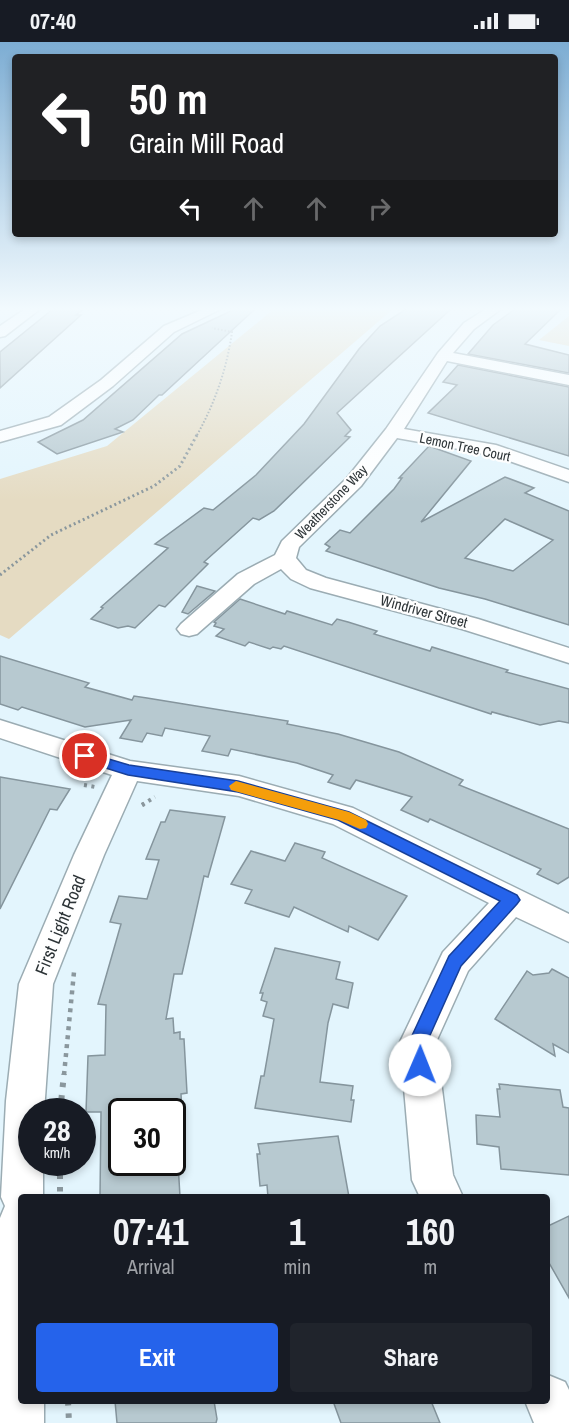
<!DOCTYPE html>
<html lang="en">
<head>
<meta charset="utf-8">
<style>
  body { margin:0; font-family:"Archivo Narrow",sans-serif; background:#20242c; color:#f1f3f6; height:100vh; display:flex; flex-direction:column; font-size:22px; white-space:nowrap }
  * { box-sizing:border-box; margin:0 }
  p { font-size:20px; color:#9ea1a6 }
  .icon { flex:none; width:33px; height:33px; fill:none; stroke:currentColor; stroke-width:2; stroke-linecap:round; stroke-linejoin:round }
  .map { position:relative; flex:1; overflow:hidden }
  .drawer { position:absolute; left:18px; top:1152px; width:532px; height:210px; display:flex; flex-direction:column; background:#171b24; border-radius:6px; box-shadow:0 3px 9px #0003 }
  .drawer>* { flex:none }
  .guide { position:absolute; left:12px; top:12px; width:546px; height:183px; border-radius:6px; box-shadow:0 3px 9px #0003; background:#202124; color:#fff; overflow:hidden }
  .speed { position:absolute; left:18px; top:1056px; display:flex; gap:12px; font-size:30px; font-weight:700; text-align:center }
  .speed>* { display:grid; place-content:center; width:78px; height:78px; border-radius:50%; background:#171b24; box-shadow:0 3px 9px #0003; line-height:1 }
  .speed small { font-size:15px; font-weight:400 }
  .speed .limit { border:3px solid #111; border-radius:9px; background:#fff; color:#111 }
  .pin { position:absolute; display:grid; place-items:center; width:51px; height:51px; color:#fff; margin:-26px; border:3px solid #fff; border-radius:50%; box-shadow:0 2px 6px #0007 }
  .me { position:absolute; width:66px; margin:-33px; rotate:1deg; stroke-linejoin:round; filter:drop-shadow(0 0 4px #0008) }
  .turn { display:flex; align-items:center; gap:21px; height:126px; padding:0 18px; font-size:27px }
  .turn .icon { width:78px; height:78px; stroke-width:2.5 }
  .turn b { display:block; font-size:42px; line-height:51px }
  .lanes { display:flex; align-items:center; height:57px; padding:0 18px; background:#0003; justify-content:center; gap:30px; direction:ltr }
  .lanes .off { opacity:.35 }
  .eta { display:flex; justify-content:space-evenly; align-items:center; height:102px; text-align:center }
  .eta b { font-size:36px; font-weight:700; line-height:42px }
  .cta { display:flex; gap:12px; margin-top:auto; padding:12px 18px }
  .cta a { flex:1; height:69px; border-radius:6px; background:#2563eb; color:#fff; font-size:24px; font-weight:700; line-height:69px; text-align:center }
  .cta a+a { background:#20242c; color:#f1f3f6 }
  .status { display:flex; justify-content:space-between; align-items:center; height:42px; padding:0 30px; background:#171b24; direction:ltr }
  .status svg { height:16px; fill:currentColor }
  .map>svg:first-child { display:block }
  .green { fill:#e5dbc2 }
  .building { fill:#b7c9d0; stroke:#85959d; stroke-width:1.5; fill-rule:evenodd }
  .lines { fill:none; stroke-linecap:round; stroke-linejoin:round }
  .minor-casing { stroke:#9bacb3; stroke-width:3 }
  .path-far4 { stroke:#8a979d; stroke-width:2; stroke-dasharray:1.5 2; stroke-linecap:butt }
  .path-far3 { stroke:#8a979d; stroke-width:3; stroke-dasharray:2 3; stroke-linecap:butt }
  .path-far2 { stroke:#8a979d; stroke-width:4; stroke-dasharray:3 4.5; stroke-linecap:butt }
  .path-far1 { stroke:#8a979d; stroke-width:4.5; stroke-dasharray:4 5; stroke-linecap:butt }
  .path { stroke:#8a979d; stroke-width:6; stroke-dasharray:4.5 8; stroke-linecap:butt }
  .minor { fill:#fff; fill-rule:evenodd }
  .route { fill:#2563eb; stroke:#184099; stroke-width:1.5 }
  .slow { fill:#f59e0b }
  .labels { text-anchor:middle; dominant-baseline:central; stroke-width:4.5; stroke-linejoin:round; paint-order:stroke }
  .far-street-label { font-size:14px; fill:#2d3437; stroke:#fefefe }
  .street-label { font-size:15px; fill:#2d3437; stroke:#fefefe }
  .near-street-label { font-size:18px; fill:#2d3437; stroke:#fefefe }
</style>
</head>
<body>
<div class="status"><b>07:40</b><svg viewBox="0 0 49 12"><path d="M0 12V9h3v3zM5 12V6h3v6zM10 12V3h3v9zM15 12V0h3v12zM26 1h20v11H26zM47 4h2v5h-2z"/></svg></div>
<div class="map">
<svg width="569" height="1381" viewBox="0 0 569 1381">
  <rect width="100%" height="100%" fill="#e3f5fd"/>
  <g class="green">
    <polygon points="274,267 393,267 9,597 0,593 0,437 107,404"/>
    <polygon points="569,274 569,304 539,298"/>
  </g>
  <g class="building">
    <polygon points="53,267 83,267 76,273 81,273 0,346 0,310"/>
    <polygon points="235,267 255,267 162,353 159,353 133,378 115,387 123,390 57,412 38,400 83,378 182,292"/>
    <polygon points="406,267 451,267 337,371 351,388 345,394 350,395 274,469 259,478 253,476 204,520 208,522 165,565 159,563 135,586 128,584 118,586 91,577 103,566 101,565 168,506 155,502 204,466 213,468 256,433 304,382 359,307 380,284"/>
    <polygon points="515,267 561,267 525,302 569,313 569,331 468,312 493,283"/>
    <polygon points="458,323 569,345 569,414 428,371 457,343 443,340"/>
    <path d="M429,404L471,419L421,480L505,435L534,446L525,451L569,469V583L485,557L439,546L326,509L330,505L325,502L340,488L350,491L394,447L402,436H399ZM505,477L553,498L513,529L465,516Z"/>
    <polygon points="197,544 215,549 188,572 182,570"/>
    <polygon points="240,557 285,572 287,569 332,583 337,577 348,580 377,589 374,592 430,609 432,605 508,628 506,630 569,647 569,681 559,679 540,683 492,670 491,672 284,604 281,607 273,605 270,607 249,600 245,604 216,594 224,587 214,584 216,581 214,580"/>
    <polygon points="0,614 89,641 85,645 132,658 134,654 147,656 288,679 287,682 338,692 399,710 463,738 459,743 569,787 569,835 558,842 537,832 541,827 430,777 428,780 401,768 412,755 356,738 350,747 328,740 333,733 297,721 231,707 228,714 202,709 210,694 165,686 162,694 147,691 142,700 120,696 131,678 85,685 22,665 18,668 0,662"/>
    <polygon points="0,735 70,747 57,768 50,767 0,867"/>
    <polygon points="170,768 225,775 208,835 204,834 182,932 174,932 166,977 173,976 174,991 180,990 180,997 184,997 187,1051 181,1052 182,1070 122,1070 122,1120 178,1120 180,1155 100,1155 101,1070 86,1070 88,1014 105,1013 106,963 98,962 121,882 110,880 119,854 147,857 159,818 146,817 161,780 165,780"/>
    <polygon points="295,801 325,810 322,816 407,854 378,898 349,884 348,890 294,865 289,875 245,861 252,848 231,842 251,809 285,819"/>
    <polygon points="275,906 340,920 336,937 353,941 348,966 333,962 328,981 320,1040 353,1044 351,1058 354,1058 351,1080 255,1066 261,1034 264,1034 274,977 263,974 267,960 261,958 263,951 260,951"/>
    <polygon points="552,927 569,936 569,1011 553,1002 555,1014 495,977 527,929 533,933 549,931"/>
    <polygon points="499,1042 560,1048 563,1065 569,1066 569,1133 501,1127 499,1105 477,1102 476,1073 500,1075 497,1047 500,1047"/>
    <polygon points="338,1094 349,1155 268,1155 267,1143 260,1144 257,1112 260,1112 258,1102"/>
    <polygon points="569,1174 569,1256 548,1219 548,1184"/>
    <polygon points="115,1359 214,1359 217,1377 216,1381 117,1381"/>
    <polygon points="333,1359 431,1359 440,1381 341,1381"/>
  </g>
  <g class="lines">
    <defs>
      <g id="minor">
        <polygon points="25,267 40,267 5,294 0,295 0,284"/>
        <polygon points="204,267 221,267 174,290 113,344 61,383 0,400 0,389 49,375 101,338 164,284"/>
        <polygon points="486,267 501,267 474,287 453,311 569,333 569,343 447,319 404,387 496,403 569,428 569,440 492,413 397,396 361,444 299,505 296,516 306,528 326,536 478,577 569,606 569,621 462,587 310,546 291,537 281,527 254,542 197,592 189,594 181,592 177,587 181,582 238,532 275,513 282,499 347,436 386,387 438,311 464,281"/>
        <polygon points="0,678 130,719 239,734 353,766 569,872 569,900 516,875 468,929 436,1000 453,1133 463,1155 420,1155 412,1138 400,1000 443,910 489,861 333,782 239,754 137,739 104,813 53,942 44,1070 32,1070 32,1120 43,1120 43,1155 21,1155 21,1359 44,1359 44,1381 0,1381 0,1176 5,1164 1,1155 6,1059 19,942 74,813 112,733 0,696"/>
        <polygon points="548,1333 565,1340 569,1348 569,1381 534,1381 525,1359 548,1359"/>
      </g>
    </defs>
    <use href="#minor" class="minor-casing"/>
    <path class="path-far4" d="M197,393C215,361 227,326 232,290L212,286"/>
    <polyline class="path-far3" points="0,533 51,493 154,444 180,424 198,391"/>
    <g class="path-far2">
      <polyline points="84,743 95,745"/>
      <polyline points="142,763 155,755"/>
    </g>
    <g class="path-far1">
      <polyline points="142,763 144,762"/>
      <polyline points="64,1033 74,930"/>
    </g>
    <g class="path">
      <polyline points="60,1070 64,1032"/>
      <polyline points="60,1120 60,1155"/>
      <polyline points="68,1359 69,1381"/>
    </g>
    <use href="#minor" class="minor"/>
  </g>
  <linearGradient id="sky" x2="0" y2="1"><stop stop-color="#7dadd3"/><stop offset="0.58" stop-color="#f2fafe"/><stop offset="1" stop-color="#f2fafe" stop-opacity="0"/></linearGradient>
  <rect width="569" height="460" fill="url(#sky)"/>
  <polygon class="route" points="85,710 129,723 238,739 349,770 517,853 520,858 517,862 461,924 427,1000 430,1023 427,1029 420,1032 414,1029 409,1000 449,914 500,859 338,778 238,750 128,733 80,718 78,714 80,711"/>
  <polygon class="slow" points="236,739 349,770 366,778 368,782 366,786 360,787 339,778 231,748 229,744"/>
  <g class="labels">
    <g class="far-street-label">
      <text transform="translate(465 405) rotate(12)">Lemon Tree Court</text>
      <text transform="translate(331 460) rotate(-46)">Weatherstone Way</text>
    </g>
    <g class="street-label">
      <text transform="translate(424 569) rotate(15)">Windriver Street</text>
    </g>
    <g class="near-street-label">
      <text transform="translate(60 883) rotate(-68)">First Light Road</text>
    </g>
  </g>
</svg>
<div class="speed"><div>28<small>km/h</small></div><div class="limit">30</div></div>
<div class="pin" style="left:85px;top:714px;background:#d93025"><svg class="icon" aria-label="arrive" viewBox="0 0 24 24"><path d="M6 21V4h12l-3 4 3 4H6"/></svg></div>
<svg class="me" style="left:420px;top:1023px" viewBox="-20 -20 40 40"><circle r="19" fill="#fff"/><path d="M0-13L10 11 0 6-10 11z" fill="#2563eb"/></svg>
<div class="guide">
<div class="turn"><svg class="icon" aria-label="left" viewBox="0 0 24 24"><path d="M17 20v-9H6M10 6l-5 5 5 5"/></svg><div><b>50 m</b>Grain Mill Road</div></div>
<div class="lanes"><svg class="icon" aria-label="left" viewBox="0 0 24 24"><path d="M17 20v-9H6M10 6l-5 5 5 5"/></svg><svg class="icon off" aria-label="ahead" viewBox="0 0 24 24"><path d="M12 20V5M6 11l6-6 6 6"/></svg><svg class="icon off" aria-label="ahead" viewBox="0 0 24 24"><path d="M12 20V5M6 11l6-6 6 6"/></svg><svg class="icon off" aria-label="right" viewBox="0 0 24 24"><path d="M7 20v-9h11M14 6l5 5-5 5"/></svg></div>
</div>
<section class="drawer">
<div class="eta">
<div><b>07:41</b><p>Arrival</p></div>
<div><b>1</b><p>min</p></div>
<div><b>160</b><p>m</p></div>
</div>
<div class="cta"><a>Exit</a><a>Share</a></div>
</section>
</div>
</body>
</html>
